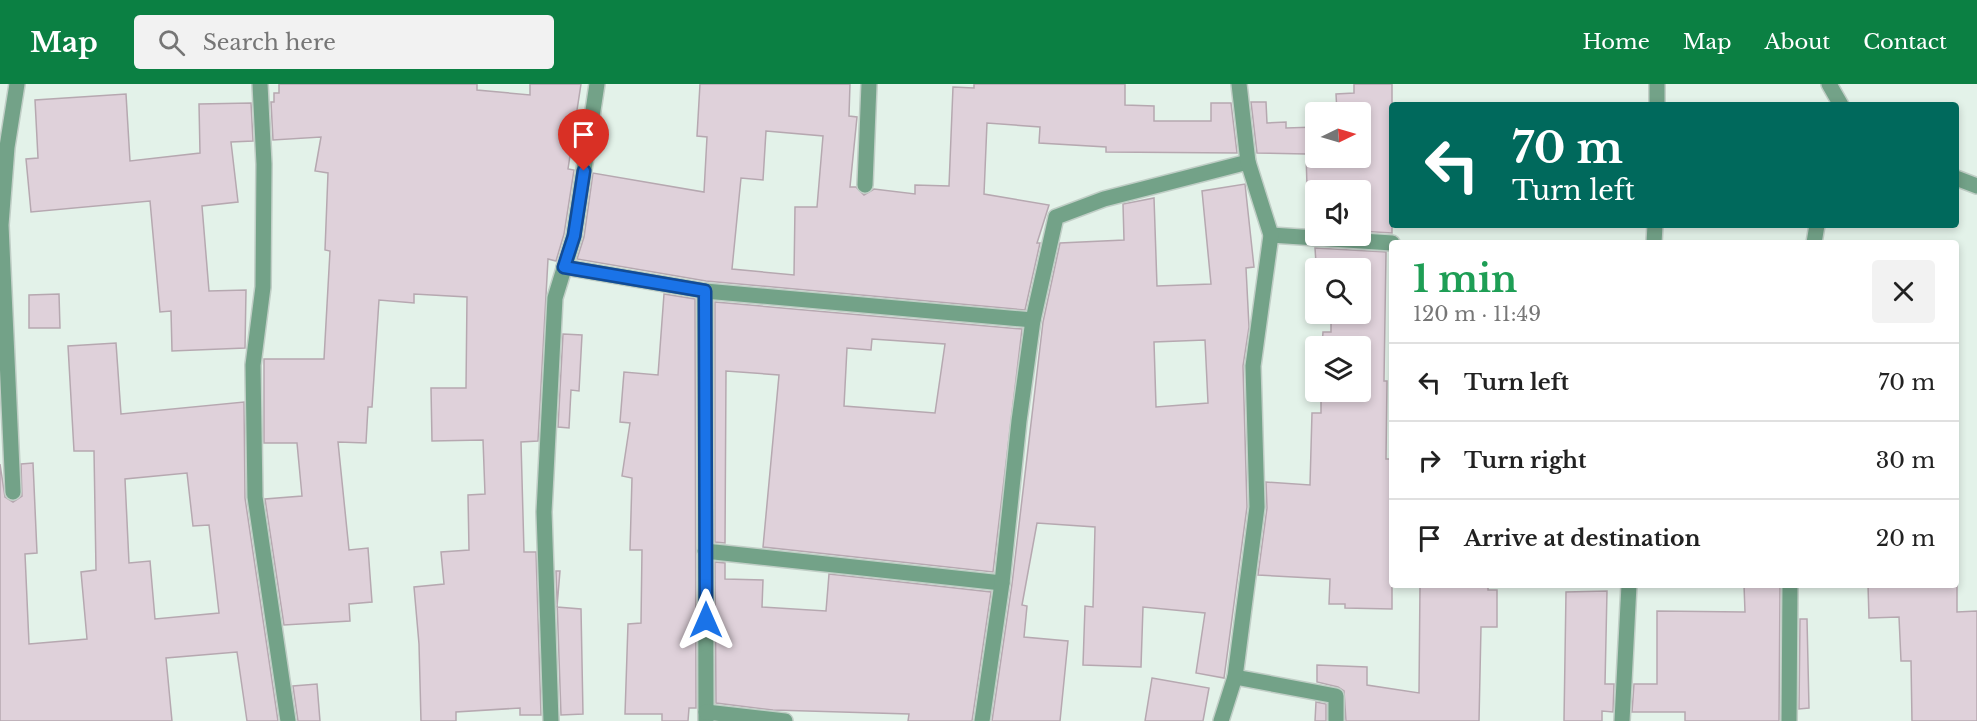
<!DOCTYPE html>
<html lang="en">
<head>
<meta charset="utf-8">
<style>
  body { margin:0; font-family:"Libre Baskerville",serif; background:#f2f2f2; color:#222; height:100vh; display:flex; flex-direction:column; font-size:22px; white-space:nowrap }
  * { box-sizing:border-box; margin:0 }
  p { font-size:20px; color:#767676 }
  .icon { flex:none; width:33px; height:33px; fill:none; stroke:currentColor; stroke-width:2; stroke-linecap:round; stroke-linejoin:round }
  .map { position:relative; flex:1; overflow:hidden }
  .details { position:absolute; left:1389px; top:156px; width:570px; height:348px; display:flex; flex-direction:column; background:#fff; border-radius:6px; box-shadow:0 3px 9px #0003 }
  .details>* { flex:none }
  .hud { position:absolute; left:1389px; top:18px; width:570px; height:126px; border-radius:6px; box-shadow:0 3px 9px #0003; background:#00695c; color:#fff; overflow:hidden }
  .needle { width:39px; rotate:85deg }
  .fabs { position:absolute; left:1305px; top:18px; display:grid; gap:12px }
  .fabs a { display:grid; place-items:center; width:66px; height:66px; border-radius:6px; background:#fff; box-shadow:0 3px 9px #0003; font-size:30px }
  .pin { position:absolute; display:grid; place-items:center; width:51px; height:51px; color:#fff; margin:-62px -26px; border-radius:50% 50% 50% 0; rotate:-45deg; box-shadow:0 0 6px #0007 }
  .pin .icon { rotate:45deg }
  .me { position:absolute; width:66px; margin:-33px; rotate:0deg; stroke-linejoin:round; filter:drop-shadow(0 0 4px #0008) }
  .turn { display:flex; align-items:center; gap:21px; height:126px; padding:0 24px; font-size:27px }
  .turn .icon { width:78px; height:78px; stroke-width:2.5 }
  .turn b { display:block; font-size:42px; line-height:51px }
  .round { display:grid; place-items:center; flex:none; width:63px; height:63px; border-radius:6px; background:#f2f2f2 }
  .summary { display:flex; align-items:center; justify-content:space-between; height:102px; padding:0 24px }
  h1 { font-size:36px; font-weight:700; line-height:45px; color:#1e9e55 }
  ul { padding:0; list-style:none }
  li { display:flex; align-items:center; gap:18px; height:78px; padding:0 24px; border-top:2px solid #e0e0e0 }
  li div { flex:1 }
  li b { display:block; font-size:22px }
  li em { font-style:normal }
  header { display:flex; align-items:center; gap:36px; box-sizing:border-box; height:84px; padding:0 30px; background:#0b8043; color:#fff }
  header strong { font-size:28px }
  nav { display:flex; gap:33px; margin-inline-start:auto; font-size:21px }
  .search { width:420px; height:54px; background:#f2f2f2; display:flex; align-items:center; gap:15px; box-sizing:border-box; padding:0 21px; border-radius:6px; color:#767676; font-size:22px }
  .map>svg:first-child { display:block }
  .building { fill:#dfd1da; stroke:#b6a8b0; stroke-width:1.5; fill-rule:evenodd }
  .lines { fill:none; stroke-linecap:round; stroke-linejoin:round }
  .street-casing { stroke:#c0cec6; stroke-width:18 }
  .street { stroke:#73a288; stroke-width:15 }
  .route-casing { stroke:#114b97; stroke-width:15 }
  .route { stroke:#1a73e8; stroke-width:10 }
</style>
</head>
<body>
<header>
<strong>Map</strong>
<div class="search"><svg class="icon" aria-label="search" viewBox="0 0 24 24"><circle cx="10" cy="10" r="6"/><path d="M15 15l6 6"/></svg>Search here</div>
<nav><a>Home</a><a>Map</a><a>About</a><a>Contact</a></nav>
</header>
<div class="map">
<svg width="1977" height="637" viewBox="0 0 1977 637">
  <rect width="100%" height="100%" fill="#e3f2e9"/>
  <g class="building">
    <polygon points="279,0 477,0 477,6 530,11 530,0 581,0 568,85 574,86 564,150 556,177 548,175 538,357 521,358 524,468 536,468 541,631 520,631 520,624 456,628 456,637 421,637 419,560 414,503 444,500 441,468 469,466 468,411 485,410 483,356 432,357 431,304 466,304 467,213 414,210 414,219 379,216 372,323 368,323 366,359 338,358 349,466 368,464 372,518 349,520 350,537 284,541 265,415 302,412 297,359 264,359 264,275 324,275 330,167 325,166 328,89 315,87 321,53 273,56 271,18 274,18 274,9 279,9"/>
    <path d="M700,0H850L849,32L857,33L850,103H856L864,111L874,105L915,110V101L949,102L953,3L974,4V0H1125V21L1154,22V37H1211V19H1231L1237,69L1106,68V63L1039,59L1040,43L987,39L984,110L1049,121L1037,159H1040L1025,226L706,197L577,175L584,153L593,89L704,108L707,53L697,52ZM766,47L823,52L817,123H795L794,191L732,185L741,94L763,96Z"/>
    <polygon points="1354,0 1392,0 1392,149 1360,147 1360,106 1316,106 1315,144 1314,102 1307,102 1306,70 1257,69 1251,18 1266,18 1267,39 1286,38 1286,44 1316,43 1316,74 1360,74 1360,28 1337,28 1336,10 1354,9"/>
    <polygon points="126,10 130,77 200,69 199,20 251,19 253,57 231,58 238,118 202,122 209,207 246,206 245,264 172,267 171,227 160,228 150,117 31,128 26,75 38,74 35,16"/>
    <path d="M1245,100L1254,183L1246,184L1249,243L1243,282L1247,423L1224,594L1196,589L1205,529L1143,523L1141,583L1083,581L1085,522L1093,523L1095,443L1037,439L1022,521L1027,522L1024,553L1068,557L1060,637H992L1012,500L1043,238L1060,159L1124,156L1123,120L1154,114L1157,202L1211,200L1202,107ZM1205,256L1208,319L1156,323L1154,258Z"/>
    <polygon points="1315,164 1386,168 1384,297 1387,297 1386,375 1392,375 1392,525 1345,524 1345,520 1329,520 1330,495 1258,491 1267,424 1266,398 1310,401 1312,329 1321,329 1321,308 1360,308 1360,262 1322,262 1323,248 1331,248 1331,237 1347,237 1347,230 1360,230 1360,184 1339,184 1340,180 1316,179"/>
    <polygon points="59,210 60,244 29,244 29,211"/>
    <polygon points="664,210 695,215 696,624 689,624 688,637 662,637 662,630 625,630 628,540 641,539 642,466 630,466 632,394 622,392 630,339 620,338 624,288 658,291"/>
    <path d="M715,218L1022,245L993,488L763,463L779,291L726,287L725,459L715,458ZM872,255L945,260L935,329L844,322L847,264L871,266Z"/>
    <polygon points="563,250 582,251 579,307 571,306 569,344 558,343"/>
    <path d="M116,259L121,330L244,318L245,414L278,637H247L237,568L166,574L172,637H0V380L5,413L13,418L22,412L21,380L33,379L37,469L25,470L29,560L87,555L81,488L96,486L94,367H74L68,262ZM187,389L193,442L209,441L219,529L155,535L150,477L129,479L125,395Z"/>
    <polygon points="715,478 725,479 725,495 763,496 762,523 826,527 829,490 991,508 972,637 908,637 909,630 773,626 716,619"/>
    <polygon points="556,487 560,487 557,523 581,525 583,630 561,631"/>
    <polygon points="1420,501 1488,501 1488,506 1497,506 1497,543 1481,543 1479,637 1346,637 1344,607 1338,603 1317,598 1317,581 1367,583 1367,601 1419,609"/>
    <polygon points="1744,501 1780,501 1779,637 1685,637 1685,628 1632,628 1634,600 1657,600 1657,527 1745,528"/>
    <polygon points="1868,501 1957,501 1957,528 1977,527 1977,637 1912,637 1911,577 1901,577 1899,533 1869,534"/>
    <polygon points="1607,507 1605,600 1614,600 1613,628 1602,627 1602,637 1564,637 1566,508"/>
    <polygon points="1800,535 1807,535 1809,624 1799,625"/>
    <polygon points="1152,594 1209,604 1203,637 1145,637"/>
    <polygon points="317,600 320,637 298,637 293,602"/>
    <polygon points="1316,618 1326,620 1326,637 1315,637"/>
  </g>
  <g class="lines">
    <defs>
      <g id="street">
        <polyline points="260,0 264,80 263,203 253,281 255,413 288,637"/>
        <polyline points="1829,0 1841,21"/>
        <polyline points="1657,21 1657,0"/>
        <polyline points="1956,94 1977,102"/>
        <polyline points="865,101 869,0"/>
        <polyline points="1271,151 1392,159"/>
        <polyline points="1654,159 1655,141"/>
        <polyline points="1814,159 1817,141"/>
        <polyline points="564,183 705,207 1033,236"/>
        <polyline points="705,207 706,637"/>
        <polyline points="13,408 1,141 7,63 17,0"/>
        <polyline points="705,467 1002,499"/>
        <polyline points="1235,593 1336,612 1336,637"/>
        <polyline points="706,628 785,637"/>
        <polyline points="551,637 544,428 555,214 574,152 597,0"/>
        <polyline points="982,637 1002,499 1019,337 1033,236 1056,133 1104,115 1248,78"/>
        <polyline points="1221,637 1235,593 1257,423 1253,282 1271,151 1248,78 1239,0"/>
        <polyline points="1622,637 1629,501"/>
        <polyline points="1789,637 1790,501"/>
      </g>
    </defs>
    <use href="#street" class="street-casing"/>
    <use href="#street" class="street"/>
  </g>
  <g class="lines">
    <defs>
      <polyline id="route" points="584,87 574,152 564,183 705,207 706,536"/>
    </defs>
    <use href="#route" class="route-casing"/>
    <use href="#route" class="route"/>
  </g>
</svg>
<div class="fabs">
<a><svg class="needle" viewBox="-14 -14 28 28"><path d="M0-13l5 13h-10z" fill="#e53935"/><path d="M0 13l5-13h-10z" fill="#767676"/></svg></a>
<a><svg class="icon" aria-label="sound" viewBox="0 0 24 24"><path d="M4 9h4l5-4v14l-5-4H4zM17 9q2 3 0 6"/></svg></a>
<a><svg class="icon" aria-label="search" viewBox="0 0 24 24"><circle cx="10" cy="10" r="6"/><path d="M15 15l6 6"/></svg></a>
<a><svg class="icon" aria-label="layers" viewBox="0 0 24 24"><path d="M12 4l9 5-9 5-9-5zM3 14l9 5 9-5"/></svg></a>
</div>
<div class="pin" style="left:584px;top:87px;background:#d93025"><svg class="icon" aria-label="arrive" viewBox="0 0 24 24"><path d="M6 21V4h12l-3 4 3 4H6"/></svg></div>
<svg class="me" style="left:706px;top:536px" viewBox="-20 -20 40 40"><path d="M0-17L14 15 0 8-14 15z" fill="#1a73e8" stroke="#fff" stroke-width="4"/></svg>
<div class="hud">
<div class="turn"><svg class="icon" aria-label="left" viewBox="0 0 24 24"><path d="M17 20v-9H6M10 6l-5 5 5 5"/></svg><div><b>70 m</b>Turn left</div></div>
</div>
<section class="details">
<div class="summary"><div><h1>1 min</h1><p>120 m · 11:49</p></div><a class="round"><svg class="icon" aria-label="close" viewBox="0 0 24 24"><path d="M6 6l12 12M18 6L6 18"/></svg></a></div>
<ul>
<li><svg class="icon" aria-label="left" viewBox="0 0 24 24"><path d="M17 20v-9H6M10 6l-5 5 5 5"/></svg><div><b>Turn left</b></div><em>70 m</em></li>
<li><svg class="icon" aria-label="right" viewBox="0 0 24 24"><path d="M7 20v-9h11M14 6l5 5-5 5"/></svg><div><b>Turn right</b></div><em>30 m</em></li>
<li><svg class="icon" aria-label="arrive" viewBox="0 0 24 24"><path d="M6 21V4h12l-3 4 3 4H6"/></svg><div><b>Arrive at destination</b></div><em>20 m</em></li>
</ul>
</section>
</div>
</body>
</html>
